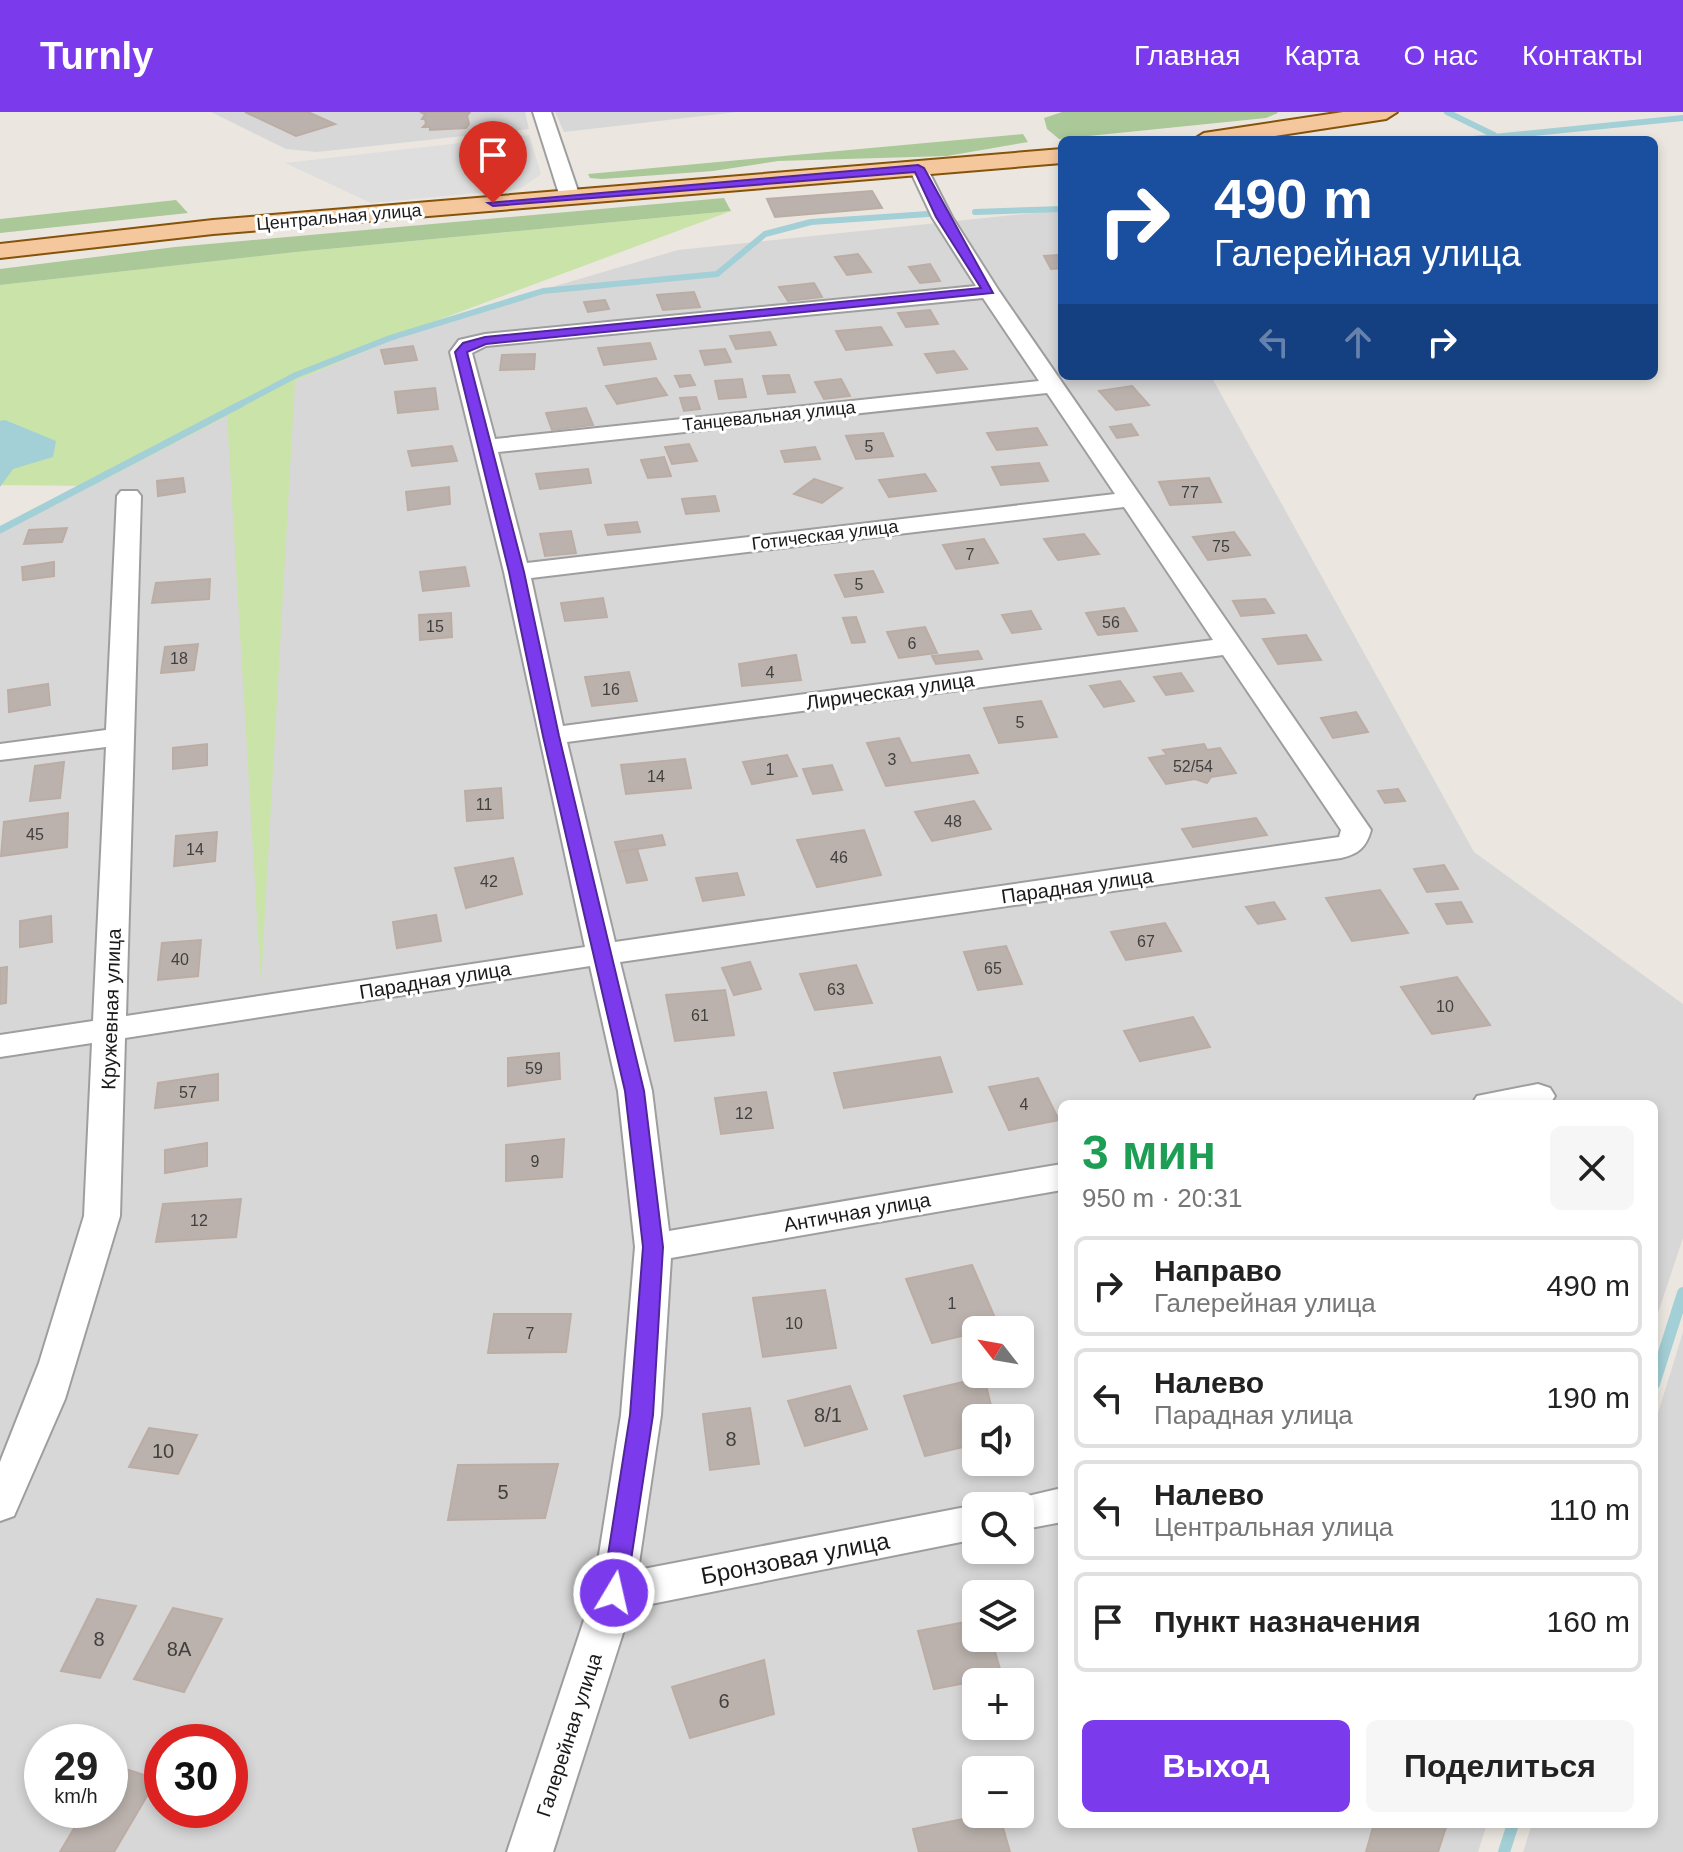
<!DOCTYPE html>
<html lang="ru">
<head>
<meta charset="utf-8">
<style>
  body { margin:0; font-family:Helvetica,sans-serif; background:#f6f6f6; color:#222; height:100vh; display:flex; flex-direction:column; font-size:30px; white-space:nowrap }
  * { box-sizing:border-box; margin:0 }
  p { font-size:26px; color:#767676 }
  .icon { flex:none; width:44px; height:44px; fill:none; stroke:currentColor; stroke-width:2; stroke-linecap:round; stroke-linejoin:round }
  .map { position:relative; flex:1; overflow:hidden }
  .sheet { position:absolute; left:1058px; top:988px; width:600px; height:728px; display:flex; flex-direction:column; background:#fff; border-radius:12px; box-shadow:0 4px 12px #0003 }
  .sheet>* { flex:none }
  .top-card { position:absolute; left:1058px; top:24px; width:600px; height:244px; border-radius:12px; box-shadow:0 4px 12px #0003; background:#1a4fa0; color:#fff; overflow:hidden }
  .needle { width:52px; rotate:301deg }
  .fabs { position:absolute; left:962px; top:1204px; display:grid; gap:16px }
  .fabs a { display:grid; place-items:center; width:72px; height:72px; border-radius:12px; background:#fff; box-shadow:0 4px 12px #0003; font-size:40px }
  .speed { position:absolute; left:24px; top:1612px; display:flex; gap:16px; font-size:40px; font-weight:700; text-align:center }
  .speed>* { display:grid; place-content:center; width:104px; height:104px; border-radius:50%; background:#fff; box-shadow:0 4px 12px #0003; line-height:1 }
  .speed small { font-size:20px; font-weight:400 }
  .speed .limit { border:12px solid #d22; background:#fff; color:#111 }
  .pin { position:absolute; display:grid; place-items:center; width:68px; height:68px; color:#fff; margin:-82px -34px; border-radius:50% 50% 50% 0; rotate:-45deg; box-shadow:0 0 8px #0007 }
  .pin .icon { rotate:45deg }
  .me { position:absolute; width:88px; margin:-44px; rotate:9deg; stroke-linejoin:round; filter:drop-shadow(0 0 6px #0008) }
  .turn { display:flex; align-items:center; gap:28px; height:168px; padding:0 24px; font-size:36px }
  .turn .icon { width:104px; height:104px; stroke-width:2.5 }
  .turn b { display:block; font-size:56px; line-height:68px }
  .lanes { display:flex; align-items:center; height:76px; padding:0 24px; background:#0003; justify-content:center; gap:40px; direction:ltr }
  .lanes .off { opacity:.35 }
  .round { display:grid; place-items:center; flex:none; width:84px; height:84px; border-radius:12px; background:#f6f6f6 }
  .head { display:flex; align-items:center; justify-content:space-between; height:136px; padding:0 24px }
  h1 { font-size:48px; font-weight:600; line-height:60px; color:#1e9e55 }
  .button { display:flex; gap:16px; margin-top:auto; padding:16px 24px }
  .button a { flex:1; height:92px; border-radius:12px; background:#7c3aed; color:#fff; font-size:32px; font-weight:600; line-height:92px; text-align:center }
  .button a+a { background:#f6f6f6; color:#222 }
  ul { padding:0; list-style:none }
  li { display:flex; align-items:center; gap:24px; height:100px; margin:0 16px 12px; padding:0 8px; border:4px solid #e0e0e0; border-radius:12px }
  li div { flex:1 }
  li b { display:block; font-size:30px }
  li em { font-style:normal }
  header { display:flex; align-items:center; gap:48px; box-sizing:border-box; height:112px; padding:0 40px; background:#7c3aed; color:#fff }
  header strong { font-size:38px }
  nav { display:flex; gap:44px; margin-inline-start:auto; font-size:28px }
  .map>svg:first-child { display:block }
  .residential { fill:#d8d7d7; fill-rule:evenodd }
  .grass { fill:#cae3a9 }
  .forest { fill:#aac898 }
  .parking { fill:#dedede }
  .water { fill:#a3cfd6 }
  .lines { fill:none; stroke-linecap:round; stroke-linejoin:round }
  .stream-far2 { stroke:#a3cfd6; stroke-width:6 }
  .stream-far1 { stroke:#a3cfd6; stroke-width:7 }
  .stream { stroke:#a3cfd6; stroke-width:12 }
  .building { fill:#bbb2ad; stroke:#bcada4; stroke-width:2 }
  .minor-casing { stroke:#9e9e9e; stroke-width:4 }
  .major-casing { stroke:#86530b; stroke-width:4 }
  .minor { fill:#fff; fill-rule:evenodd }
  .major { fill:#f4c79d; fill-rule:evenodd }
  .route { fill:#7c3aed; stroke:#51269a; stroke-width:2 }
  .labels { text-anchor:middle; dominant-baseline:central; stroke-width:6; stroke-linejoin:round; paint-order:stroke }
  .number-label { font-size:16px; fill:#42403f }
  .far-street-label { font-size:18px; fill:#1a1a1a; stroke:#fff }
  .street-label { font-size:20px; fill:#1a1a1a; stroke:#fff }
  .near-number-label { font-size:20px; fill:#42403f }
  .near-street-label { font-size:24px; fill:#1a1a1a; stroke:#fff }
</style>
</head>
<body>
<header>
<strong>Turnly</strong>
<nav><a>Главная</a><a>Карта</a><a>О нас</a><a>Контакты</a></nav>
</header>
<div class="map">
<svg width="1683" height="1740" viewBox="0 0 1683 1740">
  <rect width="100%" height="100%" fill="#ebe7e0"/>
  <g class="residential">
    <polygon points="211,0 525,0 529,17 317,40 286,37"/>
    <polygon points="555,0 737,0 564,20"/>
    <path d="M1062,98V264H1211L1474,740L1683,892V1126L1654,1213V992H1062V1712H1487L1478,1740H0V421L295,269L433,210L678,138ZM976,1218H1020V1262H976ZM976,1306H1020V1350H976ZM976,1394H1020V1438H976ZM976,1482H1020V1526H976ZM976,1570H1020V1614H976ZM42,1630H110V1698H42ZM162,1630H230V1698H162ZM976,1658H1020V1702H976Z"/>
    <polygon points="1683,1220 1683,1740 1523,1740 1532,1712 1654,1712 1654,1314"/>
  </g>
  <polygon class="grass" points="731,99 433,210 295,269 261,872 227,304 92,374 0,373 0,173 296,140"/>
  <g class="forest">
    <polygon points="1062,0 1277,0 1278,1 1266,6 1059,27 1047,17 1044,6"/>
    <polygon points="1023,22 1028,30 947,44 778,49 713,59 602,67 590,66 588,62"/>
    <polygon points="724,86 731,99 296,140 0,173 0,157 175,135"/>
    <polygon points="176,88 188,101 0,121 0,107"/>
  </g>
  <polygon class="parking" points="529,23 541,62 520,77 371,91 285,51"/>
  <polygon class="water" points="5,308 56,329 53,345 13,357 0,375 0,309"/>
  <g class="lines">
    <g class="stream-far2">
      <polyline points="1447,0 1494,23"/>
      <polyline points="1463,28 1683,6"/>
      <polyline points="975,100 1062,97"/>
      <polyline points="237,294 296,263 390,226 543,179 717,162 765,122 811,110 928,102"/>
    </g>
    <polyline class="stream-far1" points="0,418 241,292"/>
    <g class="stream">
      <polyline points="1654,1272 1683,1181"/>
      <polyline points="1504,1740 1513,1712"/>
    </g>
  </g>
  <g class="building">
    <polygon points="245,0 308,0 335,12 296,24"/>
    <polygon points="420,0 470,0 467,4 469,12 466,16 430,18 430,15 423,15 426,12 425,7 422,7 425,2"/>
    <polygon points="872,79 882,96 775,105 767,87"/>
    <polygon points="858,142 871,160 847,163 835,145"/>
    <polygon points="1058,143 1062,156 1051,157 1044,144"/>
    <polygon points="930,152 940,169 920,171 909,155"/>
    <polygon points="814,171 822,185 788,189 779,175"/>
    <polygon points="694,180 700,195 663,198 657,183"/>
    <polygon points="605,188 609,197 588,200 584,190"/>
    <polygon points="930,198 938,212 906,215 898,201"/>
    <polygon points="881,215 892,233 846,238 836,219"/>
    <polygon points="770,220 776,233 736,237 730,224"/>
    <polygon points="650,231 656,247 604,253 598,236"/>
    <polygon points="413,234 417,248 385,252 381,238"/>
    <polygon points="725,237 731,250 705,253 700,239"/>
    <polygon points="954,239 967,257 937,261 925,242"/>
    <polygon points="535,242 534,257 500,258 502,243"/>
    <polygon points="690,263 695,273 680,275 675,264"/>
    <polygon points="789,263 795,280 768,282 763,264"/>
    <polygon points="656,266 667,283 617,292 606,274"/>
    <polygon points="742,267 746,285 719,287 715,269"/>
    <polygon points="841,267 850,284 824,287 815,270"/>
    <polygon points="1132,274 1149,293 1116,298 1099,279"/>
    <polygon points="435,276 438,297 398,301 395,280"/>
    <polygon points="696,285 700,297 684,299 680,286"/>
    <polygon points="586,296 593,313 552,318 546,301"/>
    <polygon points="1131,312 1138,323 1117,326 1110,315"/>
    <polygon points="1037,316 1047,333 997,338 987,321"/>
    <polygon points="883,321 893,344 856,347 846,324"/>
    <polygon points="689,332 697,349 672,352 665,335"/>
    <polygon points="452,334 457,349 412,354 408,339"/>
    <polygon points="815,335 820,347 785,350 781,339"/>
    <polygon points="664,345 671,364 648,366 641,348"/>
    <polygon points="1039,351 1048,369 1001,373 992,355"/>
    <polygon points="588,357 591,371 540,377 536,362"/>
    <polygon points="925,362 936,379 889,385 879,368"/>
    <polygon points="183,366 185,380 158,384 157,369"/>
    <polygon points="1209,366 1221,390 1170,393 1159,370"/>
    <polygon points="814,367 842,376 822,391 794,382"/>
    <polygon points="449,375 450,392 408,398 406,380"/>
    <polygon points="715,384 719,399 686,402 682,387"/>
    <polygon points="637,410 640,420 608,423 605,413"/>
    <polygon points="67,416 62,430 24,432 29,418"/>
    <polygon points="571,419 576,441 545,444 540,422"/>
    <polygon points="1234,420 1250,443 1208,448 1193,425"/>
    <polygon points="1084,422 1099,442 1058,448 1044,427"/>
    <polygon points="984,427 998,451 956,457 943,433"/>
    <polygon points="54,450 54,464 23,468 22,455"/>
    <polygon points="465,455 469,474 423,479 420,460"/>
    <polygon points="873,459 883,480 845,485 835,463"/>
    <polygon points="210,467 209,487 152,491 156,471"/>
    <polygon points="603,486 607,505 565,509 561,491"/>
    <polygon points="1265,487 1274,501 1241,504 1233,489"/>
    <polygon points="1124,496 1137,519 1098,523 1086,501"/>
    <polygon points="1031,499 1041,517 1012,521 1002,503"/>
    <polygon points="451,501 452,525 420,528 419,503"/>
    <polygon points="856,505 865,530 852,531 843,506"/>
    <polygon points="925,515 937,541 899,546 887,520"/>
    <polygon points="1306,523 1321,548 1278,552 1263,527"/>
    <polygon points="198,532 194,558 161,561 165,535"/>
    <polygon points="978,539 982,547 936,552 932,544"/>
    <polygon points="796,543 801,568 742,574 739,552"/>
    <polygon points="629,560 637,589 592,594 585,565"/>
    <polygon points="1181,561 1193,579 1166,583 1154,565"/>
    <polygon points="1120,569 1134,589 1104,595 1090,574"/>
    <polygon points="48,572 50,593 9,600 8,578"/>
    <polygon points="1041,589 1057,625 999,631 984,596"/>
    <polygon points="1356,600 1368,620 1333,626 1321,606"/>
    <polygon points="899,626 911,651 969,643 978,661 886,674 867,631"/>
    <polygon points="207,632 207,653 173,657 173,636"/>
    <polygon points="1204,632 1207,638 1220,636 1236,661 1211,665 1207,671 1195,667 1166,672 1149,646 1167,643 1163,638"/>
    <polygon points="787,643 797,664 752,672 743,650"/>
    <polygon points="685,647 691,676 626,682 621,653"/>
    <polygon points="64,650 60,686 30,689 35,654"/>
    <polygon points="832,653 842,678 813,682 803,657"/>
    <polygon points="501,676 503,706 467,709 465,679"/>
    <polygon points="1398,677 1405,689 1385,691 1378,679"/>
    <polygon points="974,689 991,717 932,729 915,700"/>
    <polygon points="68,701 67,735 1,744 4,710"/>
    <polygon points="1256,706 1267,723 1193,735 1182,717"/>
    <polygon points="864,718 881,763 817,775 797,728"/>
    <polygon points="217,720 215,749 174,754 176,724"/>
    <polygon points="662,723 665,733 618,740 615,730"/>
    <polygon points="637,737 647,768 627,771 618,740"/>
    <polygon points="513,746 522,782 466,796 455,756"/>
    <polygon points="1444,753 1458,777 1427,780 1414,757"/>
    <polygon points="737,761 744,783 703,789 696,766"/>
    <polygon points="1380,778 1408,821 1352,829 1326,786"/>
    <polygon points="1274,790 1285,807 1258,812 1246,795"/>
    <polygon points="1461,790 1472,810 1447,812 1436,792"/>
    <polygon points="436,803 441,829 397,836 393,810"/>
    <polygon points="51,804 52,830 20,835 20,809"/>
    <polygon points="1165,811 1181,839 1126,848 1111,820"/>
    <polygon points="201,828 198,864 158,868 162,831"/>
    <polygon points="1006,834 1022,872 978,878 964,840"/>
    <polygon points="750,850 761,877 734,883 722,856"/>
    <polygon points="856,853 872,891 815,898 800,862"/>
    <polygon points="7,855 6,891 0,892 0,856"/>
    <polygon points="1457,865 1490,913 1432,922 1401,875"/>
    <polygon points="725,878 734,923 675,929 666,883"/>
    <polygon points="1193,905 1210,935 1140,949 1124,919"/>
    <polygon points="559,941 560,967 508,974 508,946"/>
    <polygon points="940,945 952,980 844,996 834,961"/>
    <polygon points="218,962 218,988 155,996 158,971"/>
    <polygon points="1038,966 1059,1008 1009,1018 989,975"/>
    <polygon points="766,980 773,1016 721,1022 715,986"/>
    <polygon points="564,1027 562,1065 506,1069 506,1033"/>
    <polygon points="207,1031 207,1054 165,1061 165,1038"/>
    <polygon points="241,1087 236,1125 156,1130 163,1092"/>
    <polygon points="972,1153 999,1215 932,1231 906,1167"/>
    <polygon points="825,1178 836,1236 763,1245 753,1186"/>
    <polygon points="494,1202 571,1202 566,1240 488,1241"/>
    <polygon points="984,1265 994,1306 976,1306 976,1332 925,1344 904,1284"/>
    <polygon points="850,1274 867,1317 805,1334 788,1289"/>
    <polygon points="750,1296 759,1352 710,1358 703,1302"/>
    <polygon points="149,1316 197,1323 178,1362 129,1355"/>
    <polygon points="558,1352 545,1406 448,1408 458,1353"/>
    <polygon points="97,1487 136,1494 100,1566 61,1559"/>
    <polygon points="173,1496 222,1507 184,1580 134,1567"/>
    <polygon points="976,1508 976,1526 991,1526 1002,1564 934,1577 918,1519"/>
    <polygon points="764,1548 774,1602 690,1626 672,1575"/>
    <polygon points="113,1653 157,1667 114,1740 60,1740 85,1698 110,1698"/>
    <polygon points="988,1702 999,1702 1010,1740 919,1740 913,1717"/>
    <polygon points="1374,1712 1447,1712 1438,1740 1366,1740"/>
  </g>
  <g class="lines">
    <defs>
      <g id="minor">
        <polygon points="533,0 551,0 580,85 577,89 563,89 560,85"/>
        <path d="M918,50L927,56L952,105L999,179L1371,718C1366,736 1358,742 1341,746L620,850L652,979L669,1119L1062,1052V1078L671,1146L661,1303L638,1458L976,1393L979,1394H976V1427L631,1496L553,1740H507L593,1481L621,1303L635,1135L618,979L590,854L125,926L120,1104L65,1287L14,1404L0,1409V1350L39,1251L84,1104L92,931L0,945V923L93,909L106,635L0,648V632L106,618L117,384L121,379H137L141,384L126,904L585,835L504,460L450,240L459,228L485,222L976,174L932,105L909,56ZM983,186L1039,269L495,327L472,241L486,234ZM1047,281L1115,382L527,451L498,340ZM1124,395L1213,528L563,614L531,466ZM1223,543L1341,718L1339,725L615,830L567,630Z"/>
        <polygon points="1538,972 1550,976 1555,984 1550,992 1472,992 1477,984"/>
        <polygon points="1062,1376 1062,1410 1020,1418 1020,1394 1003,1394 1006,1389"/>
      </g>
      <g id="major">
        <polygon points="1343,0 1397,0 1386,7 1248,28 1193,28 1204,21"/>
        <polygon points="1062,37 1062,51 213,122 0,146 0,132 213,108"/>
      </g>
    </defs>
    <use href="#minor" class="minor-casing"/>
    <use href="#major" class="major-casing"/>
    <use href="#minor" class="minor"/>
    <use href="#major" class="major"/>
  </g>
  <polygon class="route" points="918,53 924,56 993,181 486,232 467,240 524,460 559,624 644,979 663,1135 653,1303 626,1481 622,1489 614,1492 605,1489 602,1481 630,1303 643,1135 625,979 543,624 509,460 455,240 463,231 485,225 981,176 936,105 915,60 493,94 488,91"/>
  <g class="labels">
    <g class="number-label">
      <text x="869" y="334">5</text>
      <text x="1190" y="380">77</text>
      <text x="1221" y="434">75</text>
      <text x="970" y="442">7</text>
      <text x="859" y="472">5</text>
      <text x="1111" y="510">56</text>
      <text x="435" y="514">15</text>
      <text x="912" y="531">6</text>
      <text x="179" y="546">18</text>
      <text x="770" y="560">4</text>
      <text x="611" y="577">16</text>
      <text x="1020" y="610">5</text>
      <text x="892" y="647">3</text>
      <text x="1193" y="654">52/54</text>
      <text x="770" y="657">1</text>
      <text x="656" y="664">14</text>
      <text x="484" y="692">11</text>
      <text x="953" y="709">48</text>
      <text x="35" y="722">45</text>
      <text x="195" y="737">14</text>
      <text x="839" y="745">46</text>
      <text x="489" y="769">42</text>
      <text x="1146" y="829">67</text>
      <text x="180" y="847">40</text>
      <text x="993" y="856">65</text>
      <text x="836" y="877">63</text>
      <text x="1445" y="894">10</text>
      <text x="700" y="903">61</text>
      <text x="534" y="956">59</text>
      <text x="188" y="980">57</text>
      <text x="1024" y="992">4</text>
      <text x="744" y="1001">12</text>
      <text x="535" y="1049">9</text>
      <text x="199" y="1108">12</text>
      <text x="952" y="1191">1</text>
      <text x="794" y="1211">10</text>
      <text x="530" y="1221">7</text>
    </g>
    <g class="far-street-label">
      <text transform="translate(339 105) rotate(-5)">Центральная улица</text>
      <text transform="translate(769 304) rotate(-6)">Танцевальная улица</text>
      <text transform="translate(825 423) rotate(-7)">Готическая улица</text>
    </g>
    <g class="street-label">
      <text transform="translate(890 579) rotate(-8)">Лирическая улица</text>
      <text transform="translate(1077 774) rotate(-8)">Парадная улица</text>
      <text transform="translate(435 868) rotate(-9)">Парадная улица</text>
      <text transform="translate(111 897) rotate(-88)">Кружевная улица</text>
      <text transform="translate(857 1100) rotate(-10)">Античная улица</text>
      <text transform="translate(569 1623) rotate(-72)">Галерейная улица</text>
    </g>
    <g class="near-number-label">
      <text x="828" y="1303">8/1</text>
      <text x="731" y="1327">8</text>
      <text x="163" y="1339">10</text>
      <text x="503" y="1380">5</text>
      <text x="99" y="1527">8</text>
      <text x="179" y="1537">8А</text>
      <text x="724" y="1589">6</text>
    </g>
    <g class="near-street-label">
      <text transform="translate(795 1446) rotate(-11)">Бронзовая улица</text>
    </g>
  </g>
</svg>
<div class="fabs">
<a><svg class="needle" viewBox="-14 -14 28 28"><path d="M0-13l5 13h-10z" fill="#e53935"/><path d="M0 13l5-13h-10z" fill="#767676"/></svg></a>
<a><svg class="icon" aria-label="sound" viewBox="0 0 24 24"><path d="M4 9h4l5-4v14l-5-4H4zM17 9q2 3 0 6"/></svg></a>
<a><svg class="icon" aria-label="search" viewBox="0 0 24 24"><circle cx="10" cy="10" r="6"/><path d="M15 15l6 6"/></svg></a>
<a><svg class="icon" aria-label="layers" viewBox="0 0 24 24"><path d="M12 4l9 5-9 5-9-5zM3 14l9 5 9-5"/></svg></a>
<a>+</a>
<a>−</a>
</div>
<div class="speed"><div>29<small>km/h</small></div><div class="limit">30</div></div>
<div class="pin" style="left:493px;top:91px;background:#d93025"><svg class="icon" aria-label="arrive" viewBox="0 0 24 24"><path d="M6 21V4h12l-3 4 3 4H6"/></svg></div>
<svg class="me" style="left:614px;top:1481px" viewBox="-20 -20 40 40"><circle r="17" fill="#7c3aed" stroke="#fff" stroke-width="3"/><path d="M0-11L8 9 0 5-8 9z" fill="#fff"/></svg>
<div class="top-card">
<div class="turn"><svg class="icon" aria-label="right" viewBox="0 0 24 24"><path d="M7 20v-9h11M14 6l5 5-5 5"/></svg><div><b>490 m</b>Галерейная улица</div></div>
<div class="lanes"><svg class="icon off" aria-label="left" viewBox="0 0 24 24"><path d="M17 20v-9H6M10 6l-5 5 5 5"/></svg><svg class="icon off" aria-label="ahead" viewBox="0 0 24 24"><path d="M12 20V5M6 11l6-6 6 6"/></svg><svg class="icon" aria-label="right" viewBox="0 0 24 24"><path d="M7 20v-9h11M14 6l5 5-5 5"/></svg></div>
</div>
<section class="sheet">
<div class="head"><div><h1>3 мин</h1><p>950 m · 20:31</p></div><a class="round"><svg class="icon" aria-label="close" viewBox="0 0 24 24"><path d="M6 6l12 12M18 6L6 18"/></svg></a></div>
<ul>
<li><svg class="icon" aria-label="right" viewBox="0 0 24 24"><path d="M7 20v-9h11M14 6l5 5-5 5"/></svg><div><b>Направо</b><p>Галерейная улица</p></div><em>490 m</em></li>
<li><svg class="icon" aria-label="left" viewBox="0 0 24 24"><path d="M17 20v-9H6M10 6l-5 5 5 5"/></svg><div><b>Налево</b><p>Парадная улица</p></div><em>190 m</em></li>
<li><svg class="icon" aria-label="left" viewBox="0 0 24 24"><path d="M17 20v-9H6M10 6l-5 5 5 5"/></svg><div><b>Налево</b><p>Центральная улица</p></div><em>110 m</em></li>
<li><svg class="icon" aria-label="arrive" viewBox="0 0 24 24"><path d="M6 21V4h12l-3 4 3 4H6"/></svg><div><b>Пункт назначения</b></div><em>160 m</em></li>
</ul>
<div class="button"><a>Выход</a><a>Поделиться</a></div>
</section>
</div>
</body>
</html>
